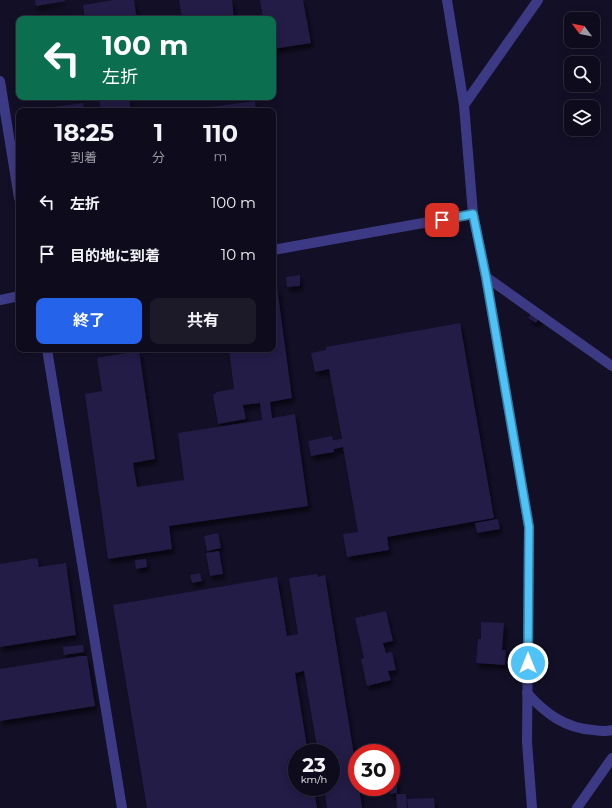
<!DOCTYPE html>
<html lang="ja">
<head>
<meta charset="utf-8">
<style>
  body { margin:0; font-family:Montserrat,"Noto Sans JP",sans-serif; background:#1c1929; color:#f1f3f6; height:100vh; display:flex; flex-direction:column; font-size:15px; white-space:nowrap }
  * { box-sizing:border-box; margin:0 }
  p { font-size:13px; color:#9b9ba3 }
  .icon { flex:none; width:22px; height:22px; fill:none; stroke:currentColor; stroke-width:2; stroke-linecap:round; stroke-linejoin:round }
  .map { position:relative; flex:1; overflow:hidden }
  .drawer { position:absolute; left:16px; top:108px; width:260px; height:244px; display:flex; flex-direction:column; background:#0e0b1c; border-radius:8px; box-shadow:0 2px 10px #0003,0 0 0 1px #2e2b3b }
  .drawer>* { flex:none }
  .guide { position:absolute; left:16px; top:16px; width:260px; height:84px; border-radius:8px; box-shadow:0 2px 10px #0003,0 0 0 1px #2e2b3b; background:#0b6e4f; color:#fff; overflow:hidden }
  .needle { width:26px; rotate:302deg }
  .tools { position:absolute; left:564px; top:12px; display:grid; gap:8px }
  .tools a { display:grid; place-items:center; width:36px; height:36px; border-radius:8px; background:#0e0b1c; box-shadow:0 2px 10px #0003,0 0 0 1px #2e2b3b; font-size:20px }
  .speed { position:absolute; left:288px; top:744px; display:flex; gap:8px; font-size:20px; font-weight:700; text-align:center }
  .speed>* { display:grid; place-content:center; width:52px; height:52px; border-radius:50%; background:#0e0b1c; box-shadow:0 2px 10px #0003,0 0 0 1px #2e2b3b; line-height:1 }
  .speed small { font-size:10px; font-weight:400 }
  .speed .limit { border:6px solid #d22; background:#fff; color:#111 }
  .pin { position:absolute; display:grid; place-items:center; width:34px; height:34px; color:#fff; margin:-17px; border-radius:8px; box-shadow:0 2px 6px #0006 }
  .me { position:absolute; width:44px; margin:-22px; rotate:0deg; stroke-linejoin:round; filter:drop-shadow(0 0 3px #0008) }
  .turn { display:flex; align-items:center; gap:14px; height:84px; padding:0 20px; font-size:18px }
  .turn .icon { width:52px; height:52px; stroke-width:2.5 }
  .turn b { display:block; font-size:28px; line-height:34px }
  .eta { display:flex; justify-content:space-evenly; align-items:center; height:68px; text-align:center }
  .eta b { font-size:24px; font-weight:700; line-height:28px }
  .action { display:flex; gap:8px; margin-top:auto; padding:8px 20px }
  .action a { flex:1; height:46px; border-radius:8px; background:#2563eb; color:#fff; font-size:16px; font-weight:700; line-height:46px; text-align:center }
  .action a+a { background:#1c1929; color:#f1f3f6 }
  ul { padding:0; list-style:none }
  li { display:flex; align-items:center; gap:12px; height:52px; padding:0 20px }
  li div { flex:1 }
  li b { display:block; font-size:15px }
  li em { font-style:normal }
  .map>svg:first-child { display:block }
  .building { fill:#241b47; filter:url(#shadow) }
  .lines { fill:none; stroke-linecap:round; stroke-linejoin:round }
  .minor { stroke:#3d3a85; stroke-width:10 }
  .route-casing { stroke:#337fa1; stroke-width:10 }
  .route { stroke:#4fc3f7; stroke-width:7 }
</style>
</head>
<body>
<div class="map">
<svg width="612" height="808" viewBox="0 0 612 808">
  <defs>
    <filter id="shadow"><feDropShadow dx="2.5" dy="4.5" stdDeviation="2" flood-color="#0009"/></filter>
  </defs>
  <rect width="100%" height="100%" fill="#130f26"/>
  <g class="building">
    <polygon points="35,0 65,0 65,1 36,6"/>
    <polygon points="114,0 134,0 137,19 85,19 83,5"/>
    <polygon points="179,0 232,0 234,19 182,19"/>
    <polygon points="260,0 303,0 311,43 273,49 273,19 263,19"/>
    <polygon points="99,97 129,97 131,111 101,111"/>
    <polygon points="255,101 256,111 196,111 196,109"/>
    <polygon points="83,103 84,111 33,111 33,110"/>
    <polygon points="300,275 300,286 287,287 286,277"/>
    <polygon points="277,287 292,398 270,402 272,418 295,414 308,506 169,526 172,549 108,559 85,394 102,391 97,358 139,351 155,459 133,463 137,487 184,480 178,433 262,420 260,403 243,405 246,419 218,424 213,395 217,392 234,389 229,349 273,349 273,288"/>
    <polygon points="533,311 541,316 536,323 528,318"/>
    <polygon points="460,323 494,518 387,537 389,550 347,557 343,534 358,532 343,447 334,449 334,452 311,456 308,441 332,436 333,440 342,439 329,369 315,372 311,353 326,350 326,347"/>
    <polygon points="498,519 500,529 477,533 475,523"/>
    <polygon points="218,533 221,548 207,551 204,536"/>
    <polygon points="219,551 223,574 210,576 206,553"/>
    <polygon points="37,558 39,567 66,563 76,635 0,647 0,564"/>
    <polygon points="146,559 147,567 136,569 135,560"/>
    <polygon points="200,573 202,581 192,583 190,575"/>
    <polygon points="317,574 318,577 325,575 357,774 357,787 359,787 362,808 327,808 324,787 331,787 331,753 318,753 304,671 295,673 308,753 297,753 297,787 314,787 317,808 147,808 113,605 277,577 287,636 298,634 289,578"/>
    <polygon points="386,611 393,641 383,643 386,653 392,652 396,670 388,671 391,680 367,686 361,659 364,658 355,618"/>
    <polygon points="481,622 504,623 502,650 506,650 505,665 476,663 478,639 481,639"/>
    <polygon points="83,645 84,652 64,655 63,647"/>
    <polygon points="81,656 87,656 95,706 0,721 0,669"/>
    <polygon points="397,780 397,793 390,794 391,781"/>
    <polygon points="396,794 406,794 407,808 397,808"/>
    <polygon points="434,798 435,808 408,808 407,799"/>
  </g>
  <g class="lines">
    <g class="minor">
      <polyline points="447,0 464,105 473,214 486,277 529,527 527,742 532,808"/>
      <polyline points="0,81 19,198"/>
      <polyline points="464,105 538,0"/>
      <polyline points="273,250 473,214"/>
      <polyline points="486,277 612,366"/>
      <polyline points="0,300 19,296"/>
      <polyline points="47,349 122,808"/>
      <path d="M527,693C546,714 565,728 593,730C600,731 606,732 612,730"/>
      <polyline points="577,808 612,758"/>
    </g>
  </g>
  <g class="lines">
    <defs>
      <polyline id="route" points="442,220 473,214 486,277 529,527 528,663"/>
    </defs>
    <use href="#route" class="route-casing"/>
    <use href="#route" class="route"/>
  </g>
</svg>
<div class="tools">
<a><svg class="needle" viewBox="-14 -14 28 28"><path d="M0-13l5 13h-10z" fill="#e53935"/><path d="M0 13l5-13h-10z" fill="#9b9ba3"/></svg></a>
<a><svg class="icon" aria-label="search" viewBox="0 0 24 24"><circle cx="10" cy="10" r="6"/><path d="M15 15l6 6"/></svg></a>
<a><svg class="icon" aria-label="layers" viewBox="0 0 24 24"><path d="M12 4l9 5-9 5-9-5zM3 14l9 5 9-5"/></svg></a>
</div>
<div class="speed"><div>23<small>km/h</small></div><div class="limit">30</div></div>
<div class="pin" style="left:442px;top:220px;background:#d93025"><svg class="icon" aria-label="arrive" viewBox="0 0 24 24"><path d="M6 21V4h12l-3 4 3 4H6"/></svg></div>
<svg class="me" style="left:528px;top:663px" viewBox="-20 -20 40 40"><circle r="17" fill="#4fc3f7" stroke="#fff" stroke-width="3"/><path d="M0-11L8 9 0 5-8 9z" fill="#fff"/></svg>
<div class="guide">
<div class="turn"><svg class="icon" aria-label="left" viewBox="0 0 24 24"><path d="M17 20v-9H6M10 6l-5 5 5 5"/></svg><div><b>100 m</b>左折</div></div>
</div>
<section class="drawer">
<div class="eta">
<div><b>18:25</b><p>到着</p></div>
<div><b>1</b><p>分</p></div>
<div><b>110</b><p>m</p></div>
</div>
<ul>
<li><svg class="icon" aria-label="left" viewBox="0 0 24 24"><path d="M17 20v-9H6M10 6l-5 5 5 5"/></svg><div><b>左折</b></div><em>100 m</em></li>
<li><svg class="icon" aria-label="arrive" viewBox="0 0 24 24"><path d="M6 21V4h12l-3 4 3 4H6"/></svg><div><b>目的地に到着</b></div><em>10 m</em></li>
</ul>
<div class="action"><a>終了</a><a>共有</a></div>
</section>
</div>
</body>
</html>
